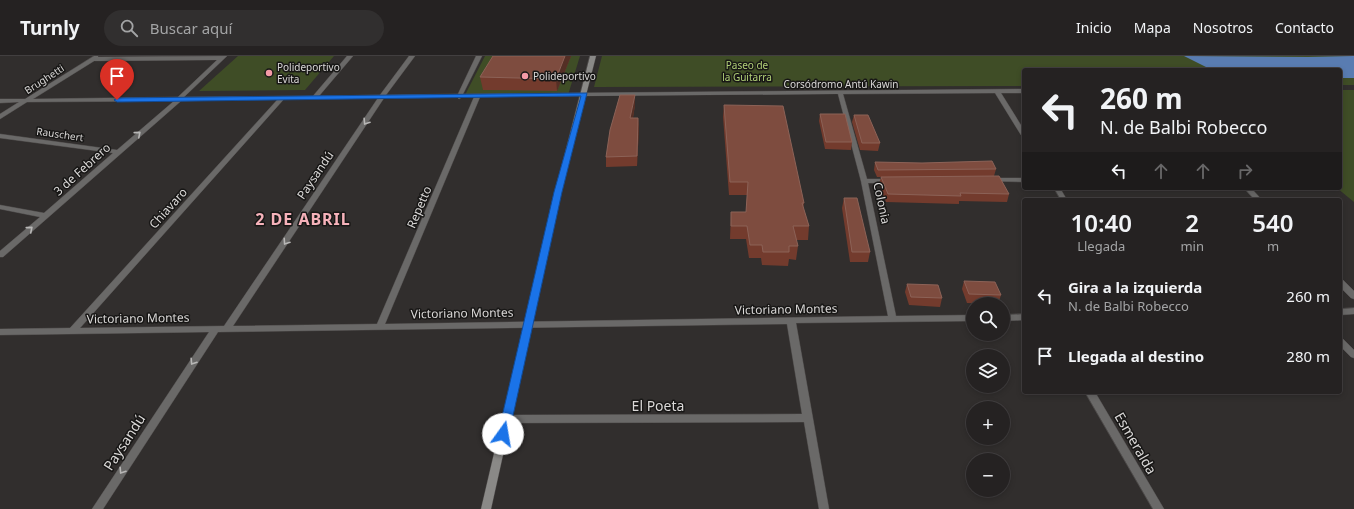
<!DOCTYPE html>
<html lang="es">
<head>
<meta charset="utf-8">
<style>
  body { margin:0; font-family:"Noto Sans",sans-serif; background:#312f2f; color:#f1f3f6; height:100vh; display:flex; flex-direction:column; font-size:15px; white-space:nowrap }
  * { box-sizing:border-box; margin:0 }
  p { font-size:13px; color:#a3a4a5 }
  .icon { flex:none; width:22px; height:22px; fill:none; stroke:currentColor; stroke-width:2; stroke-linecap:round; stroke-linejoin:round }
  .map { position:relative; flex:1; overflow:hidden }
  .details { position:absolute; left:1022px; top:142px; width:320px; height:196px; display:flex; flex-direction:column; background:#252222; border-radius:4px; box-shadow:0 2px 6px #0003,0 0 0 1px #423f40 }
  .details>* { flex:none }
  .top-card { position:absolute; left:1022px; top:12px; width:320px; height:122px; border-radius:4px; box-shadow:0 2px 6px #0003,0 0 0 1px #423f40; background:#252222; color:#f1f3f6; overflow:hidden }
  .buttons { position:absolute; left:966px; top:241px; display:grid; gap:8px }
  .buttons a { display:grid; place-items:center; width:44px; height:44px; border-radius:50%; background:#252222; box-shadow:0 2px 6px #0003,0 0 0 1px #423f40; font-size:20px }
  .pin { position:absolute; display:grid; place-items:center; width:34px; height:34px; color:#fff; margin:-41px -17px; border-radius:50% 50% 50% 0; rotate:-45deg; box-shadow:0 0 4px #0007 }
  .pin .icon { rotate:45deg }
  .me { position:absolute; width:44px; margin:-22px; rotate:13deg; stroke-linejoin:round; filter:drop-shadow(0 0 3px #0008) }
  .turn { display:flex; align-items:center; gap:14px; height:84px; padding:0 12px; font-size:18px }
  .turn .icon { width:52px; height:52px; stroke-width:2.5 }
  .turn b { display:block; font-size:28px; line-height:34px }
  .lanes { display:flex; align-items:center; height:38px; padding:0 12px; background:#0003; justify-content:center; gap:20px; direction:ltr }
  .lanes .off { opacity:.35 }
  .eta { display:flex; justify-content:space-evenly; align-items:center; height:68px; text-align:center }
  .eta b { font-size:24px; font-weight:600; line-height:28px }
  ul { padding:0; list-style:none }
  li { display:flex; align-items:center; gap:12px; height:60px; padding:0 12px }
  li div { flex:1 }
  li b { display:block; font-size:15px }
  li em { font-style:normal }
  header { display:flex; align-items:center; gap:24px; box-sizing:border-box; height:56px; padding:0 20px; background:#252222; border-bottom:1px solid #423f40 }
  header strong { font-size:19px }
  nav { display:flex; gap:22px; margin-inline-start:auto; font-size:14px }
  .search { width:280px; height:36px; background:#312f2f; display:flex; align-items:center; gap:10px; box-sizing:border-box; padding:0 14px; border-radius:22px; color:#a3a4a5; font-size:15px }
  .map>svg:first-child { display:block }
  .green { fill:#3f4d26 }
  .water { fill:#597cb1 }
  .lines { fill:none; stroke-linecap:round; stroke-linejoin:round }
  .street-casing { stroke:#4c4948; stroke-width:1 }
  .secondary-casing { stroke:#4c4948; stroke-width:1 }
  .street { fill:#6a6968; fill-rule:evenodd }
  .secondary { fill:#8a8987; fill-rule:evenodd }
  .wall { fill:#733b2d }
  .shaded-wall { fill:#542f25 }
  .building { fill:#7e4c3f; stroke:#8c6257 }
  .oneway { stroke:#b8b7b6 }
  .route { fill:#1a73e8; stroke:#114b97 }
  .poi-dot { fill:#f49aa6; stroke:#181716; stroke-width:1.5 }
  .labels { text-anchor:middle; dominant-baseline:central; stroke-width:3; stroke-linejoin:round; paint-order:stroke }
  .far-park-label { font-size:10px; fill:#b1d077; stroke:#181716 }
  .far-poi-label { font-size:10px; fill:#dad8d7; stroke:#181716; text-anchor:start }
  .far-street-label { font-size:10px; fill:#dad8d7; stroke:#181716 }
  .street-label { font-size:12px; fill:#dad8d7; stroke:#181716 }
  .near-street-label { font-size:14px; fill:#dad8d7; stroke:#181716 }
  .district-label { font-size:16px; font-weight:bold; letter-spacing:1px; fill:#f6b2ba; stroke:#181716 }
</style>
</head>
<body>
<header>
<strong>Turnly</strong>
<div class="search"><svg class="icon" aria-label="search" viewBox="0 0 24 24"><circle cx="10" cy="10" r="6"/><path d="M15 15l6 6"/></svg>Buscar aquí</div>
<nav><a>Inicio</a><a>Mapa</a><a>Nosotros</a><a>Contacto</a></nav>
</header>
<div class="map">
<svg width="1354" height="453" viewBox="0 0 1354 453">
  <rect width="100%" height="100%" fill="#312e2d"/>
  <g class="green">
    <polygon points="238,0 334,0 305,34 199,35"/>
    <polygon points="485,0 580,0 568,39 465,39"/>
    <polygon points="602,0 1354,0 1354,29 1340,29 1340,14 1024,14 1024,30 594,31"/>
    <polygon points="1340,34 1354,34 1354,146 1337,132 1340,132"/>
  </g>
  <polygon class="water" points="1184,0 1308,1 1354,0 1354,22 1340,22 1340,14 1214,14 1210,13"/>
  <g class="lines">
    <defs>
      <g id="street">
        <path d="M94,0H98V1L227,0L184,41L313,40L347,0H353L319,40L380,39L409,0H415L386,39L458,38L476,0H482L463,38L1024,33V37H1001L1024,74V81L1021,79L995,37L843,38L867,123H891L894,125L891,127H868L896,260L973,259V265L796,267L829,453H819L804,366L507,367L504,366L502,363L504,360L507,359L802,358L787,268L218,276L103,453H92L209,276L0,279V273L70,272L278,43L181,45L3,201H0V195L40,161L0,153V149L44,157L113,97L0,82V78L117,94L174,45L27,46L0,63V58L19,46L0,47V43H25ZM217,4L178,41L33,43L94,5ZM838,38L861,125L888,260L385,268L480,41ZM457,41L459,43L462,41H474L377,268L233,270L384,42ZM378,42L224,270L80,272L284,43Z"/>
        <polygon points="991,122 1024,122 1024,126 989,125 989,123"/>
        <polygon points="1054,132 1060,132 1067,144 1061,144"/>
        <polygon points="1244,132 1251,132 1262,144 1255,144"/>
        <polygon points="1340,223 1343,224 1354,235 1354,243 1351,242 1340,231"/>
        <polygon points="1354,252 1354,258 1340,259 1340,253"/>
        <polygon points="1024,258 1024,264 1003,265 1003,259"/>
        <polygon points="1340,282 1343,283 1354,294 1354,302 1351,301 1340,290"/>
        <polygon points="1085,336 1095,336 1164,453 1153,453"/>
      </g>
      <polygon id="secondary" points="590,0 596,0 561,137 491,453 481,453 555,137"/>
    </defs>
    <use href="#street" class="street-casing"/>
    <use href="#secondary" class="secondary-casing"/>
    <use href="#street" class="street"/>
    <use href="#secondary" class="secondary"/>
  </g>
  <g class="wall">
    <polygon points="493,0 571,0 557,35 483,34 480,21"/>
    <polygon points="635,49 633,62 638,62 639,72 637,110 606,111 606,101"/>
    <polygon points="724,49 804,147 803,152 809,170 808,184 796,184 798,190 796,204 789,203 788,210 762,209 761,202 749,202 746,183 730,183 731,156 746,156 747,139 729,139 723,61"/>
    <polygon points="820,58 852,86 851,94 825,93 819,65"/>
    <polygon points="854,59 880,87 878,95 860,94 852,66"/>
    <polygon points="875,106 996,113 994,120 1009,138 1007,146 959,145 959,148 886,146 879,128 881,121 877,121 874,114"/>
    <polygon points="844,142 870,196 868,206 850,206 842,152"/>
    <polygon points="964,225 1001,239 998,248 967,247 962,233"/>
    <polygon points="907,228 942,242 940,251 909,249 905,236"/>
    <polygon points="1024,228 1024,242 1021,236"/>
  </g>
  <g class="shaded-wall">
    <polygon points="565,0 571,0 557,35 556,23"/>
    <polygon points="635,39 635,49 631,72 630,62"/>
    <polygon points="638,62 639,72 637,110 637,100"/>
  </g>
  <g class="building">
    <polygon points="493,0 565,0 556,23 480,21"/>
    <polygon points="620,39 635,39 630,62 638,62 637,100 606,101 610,74"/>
    <polygon points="724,49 783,50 804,147 802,147 809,170 793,170 798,190 789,190 789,196 763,196 762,189 750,189 747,170 731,170 731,156 746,156 748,126 730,126"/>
    <polygon points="820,58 845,58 852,86 826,86"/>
    <polygon points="854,59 868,59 880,87 862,87"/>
    <polygon points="992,105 996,113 878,114 875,106 922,107"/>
    <polygon points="999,120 1009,138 960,137 961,140 888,138 881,121"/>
    <polygon points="844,142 857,142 870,196 852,196"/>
    <polygon points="964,225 995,226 1001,239 969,238"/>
    <polygon points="907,228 938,229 942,242 911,241"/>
  </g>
  <defs><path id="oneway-chevron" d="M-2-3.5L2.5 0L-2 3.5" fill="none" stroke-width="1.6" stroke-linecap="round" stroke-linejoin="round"/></defs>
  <g class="oneway">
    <use href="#oneway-chevron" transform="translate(366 66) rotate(123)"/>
    <use href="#oneway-chevron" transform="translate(138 78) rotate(-41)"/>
    <use href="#oneway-chevron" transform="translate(30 173) rotate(-40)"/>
    <use href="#oneway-chevron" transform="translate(286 186) rotate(124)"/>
    <use href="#oneway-chevron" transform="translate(193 306) rotate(123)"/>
    <use href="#oneway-chevron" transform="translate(122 415) rotate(123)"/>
  </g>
  <polygon class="route" points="587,37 562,136 509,378 507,381 499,381 498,378 554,136 581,40 117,46 114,44 117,42"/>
  <g class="poi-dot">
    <circle cx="269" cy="17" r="4"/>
    <circle cx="525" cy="20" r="4"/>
  </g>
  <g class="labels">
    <g class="far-park-label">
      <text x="747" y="9">Paseo de<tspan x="747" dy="12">la Guitarra</tspan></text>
    </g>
    <g class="far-poi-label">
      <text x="277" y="11">Polideportivo<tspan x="277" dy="12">Evita</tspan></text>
      <text x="533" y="20">Polideportivo</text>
    </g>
    <g class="far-street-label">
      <text transform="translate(44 23) rotate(-33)">Brughetti</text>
      <text x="841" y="28">Corsódromo Antú Kawin</text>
      <text transform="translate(60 78) rotate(8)">Rauschert</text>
    </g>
    <g class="street-label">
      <text transform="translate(82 113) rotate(-42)">3 de Febrero</text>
      <text transform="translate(315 119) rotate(-56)">Paysandú</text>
      <text transform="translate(882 147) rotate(78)">Colonia</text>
      <text transform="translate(419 151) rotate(-67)">Repetto</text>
      <text transform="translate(168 152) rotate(-48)">Chiavaro</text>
      <text transform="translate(786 253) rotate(-1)">Victoriano Montes</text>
      <text transform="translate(462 257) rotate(-1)">Victoriano Montes</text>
      <text transform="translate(138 262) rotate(-1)">Victoriano Montes</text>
    </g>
    <g class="near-street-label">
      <text x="658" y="349">El Poeta</text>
      <text transform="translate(124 386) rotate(-57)">Paysandú</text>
      <text transform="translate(1136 387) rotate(60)">Esmeralda</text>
    </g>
    <g class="district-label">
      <text x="303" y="163">2 DE ABRIL</text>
    </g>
  </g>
</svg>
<div class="buttons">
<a><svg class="icon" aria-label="search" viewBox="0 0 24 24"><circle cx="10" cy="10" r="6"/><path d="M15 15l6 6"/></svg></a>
<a><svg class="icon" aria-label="layers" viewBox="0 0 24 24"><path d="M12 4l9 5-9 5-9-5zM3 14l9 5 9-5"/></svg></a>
<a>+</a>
<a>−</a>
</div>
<div class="pin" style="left:117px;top:44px;background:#d93025"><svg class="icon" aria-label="arrive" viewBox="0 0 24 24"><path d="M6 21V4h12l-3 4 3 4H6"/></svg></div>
<svg class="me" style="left:503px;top:378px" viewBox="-20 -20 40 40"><circle r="19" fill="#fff"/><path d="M0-13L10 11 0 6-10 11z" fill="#1a73e8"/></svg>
<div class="top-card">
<div class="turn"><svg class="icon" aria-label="left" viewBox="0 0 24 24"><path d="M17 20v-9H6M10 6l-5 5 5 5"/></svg><div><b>260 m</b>N. de Balbi Robecco</div></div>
<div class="lanes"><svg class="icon" aria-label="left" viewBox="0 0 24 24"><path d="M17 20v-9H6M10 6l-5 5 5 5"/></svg><svg class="icon off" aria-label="ahead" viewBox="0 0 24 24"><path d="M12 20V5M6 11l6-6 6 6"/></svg><svg class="icon off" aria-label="ahead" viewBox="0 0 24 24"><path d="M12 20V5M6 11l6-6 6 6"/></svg><svg class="icon off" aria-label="right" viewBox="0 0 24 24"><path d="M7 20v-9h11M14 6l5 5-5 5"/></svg></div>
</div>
<section class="details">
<div class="eta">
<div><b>10:40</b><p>Llegada</p></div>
<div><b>2</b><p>min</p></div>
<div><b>540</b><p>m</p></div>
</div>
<ul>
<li><svg class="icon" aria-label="left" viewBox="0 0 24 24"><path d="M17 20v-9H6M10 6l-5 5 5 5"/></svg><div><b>Gira a la izquierda</b><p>N. de Balbi Robecco</p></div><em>260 m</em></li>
<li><svg class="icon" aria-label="arrive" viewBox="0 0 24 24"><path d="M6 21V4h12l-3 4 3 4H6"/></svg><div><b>Llegada al destino</b></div><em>280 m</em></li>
</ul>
</section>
</div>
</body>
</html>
